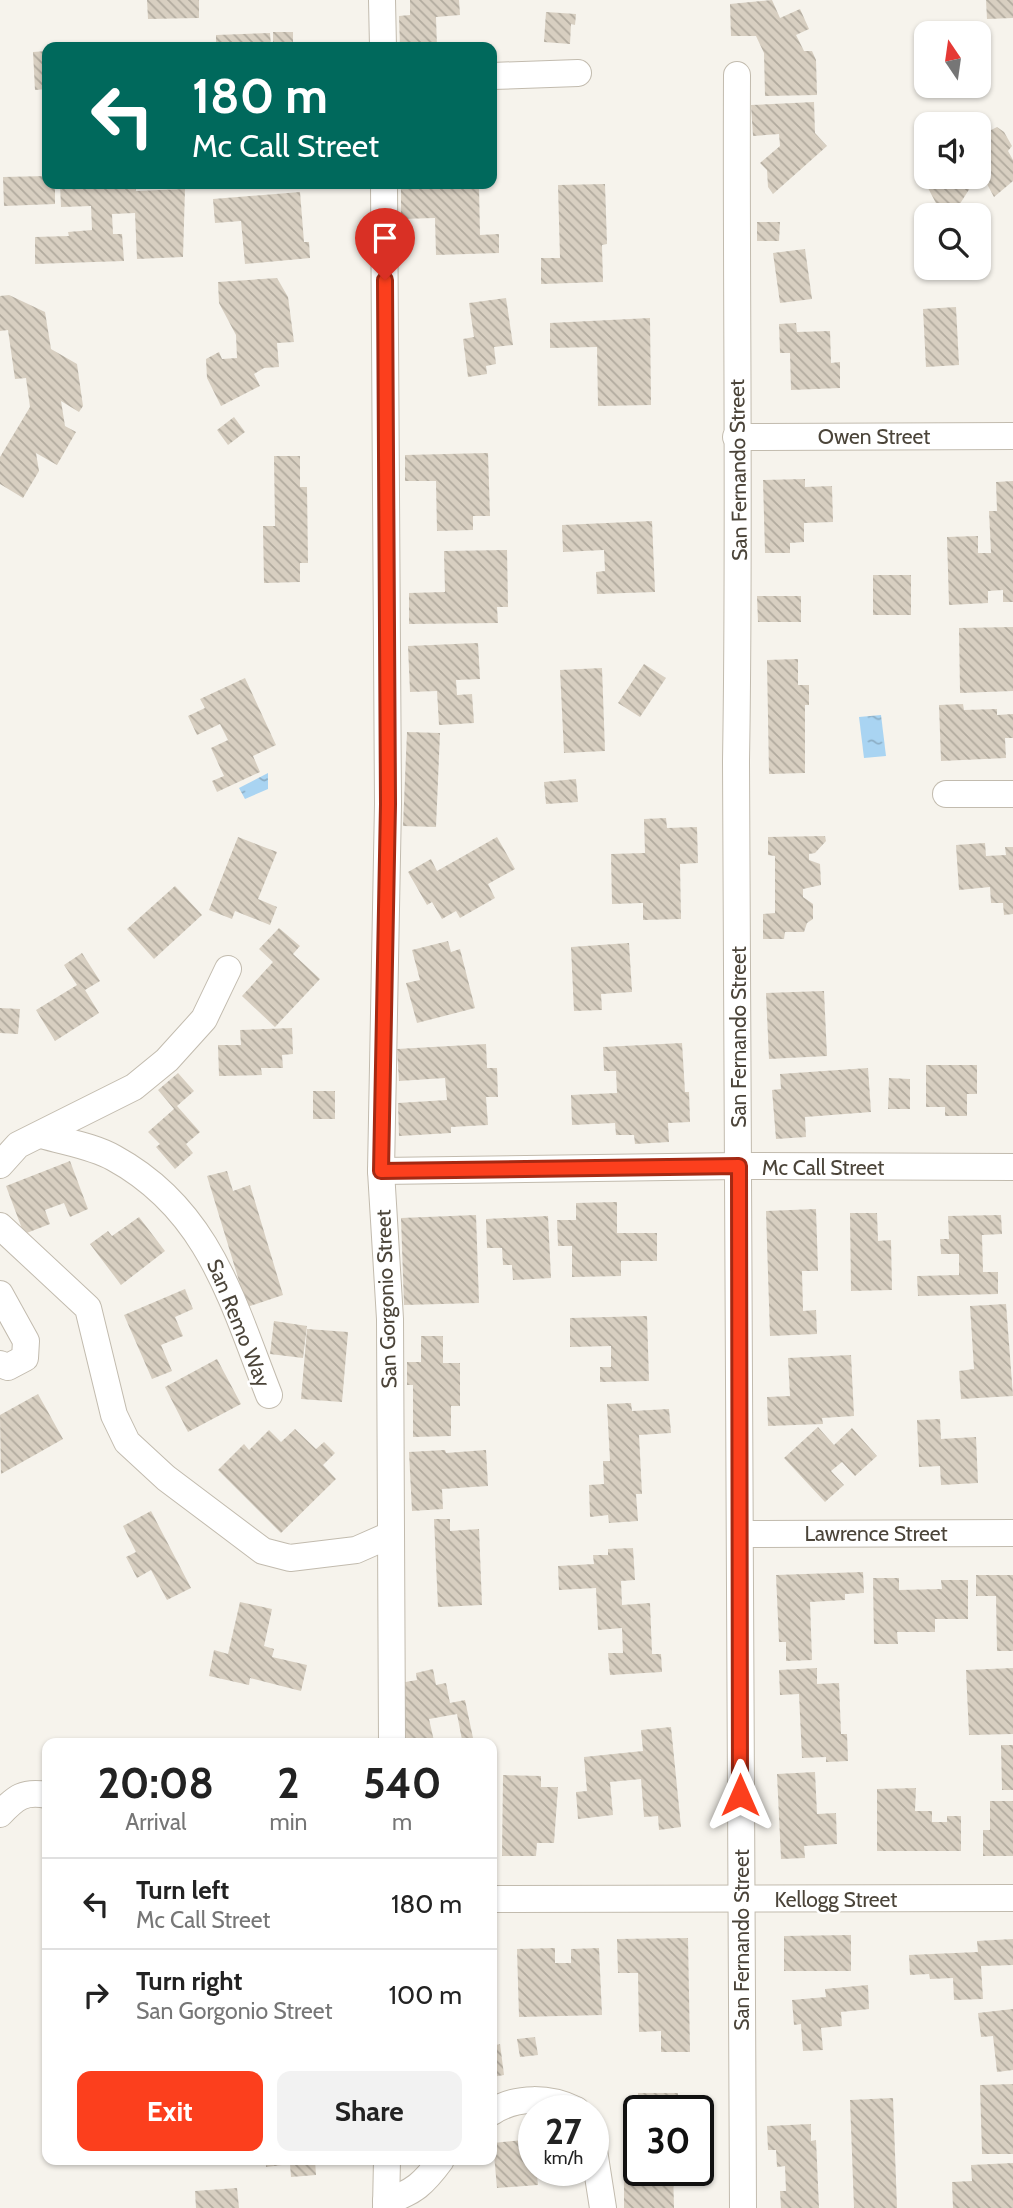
<!DOCTYPE html>
<html lang="en">
<head>
<meta charset="utf-8">
<style>
  body { margin:0; font-family:Cabin,sans-serif; background:#f2f2f2; color:#222; height:100vh; display:flex; flex-direction:column; font-size:26px; white-space:nowrap }
  * { box-sizing:border-box; margin:0 }
  p { font-size:23px; color:#767676 }
  .icon { flex:none; width:38px; height:38px; fill:none; stroke:currentColor; stroke-width:2; stroke-linecap:round; stroke-linejoin:round }
  .map { position:relative; flex:1; overflow:hidden }
  .drawer { position:absolute; left:42px; top:1738px; width:455px; height:427px; display:flex; flex-direction:column; background:#fff; border-radius:14px; box-shadow:0 2px 5px #0004 }
  .drawer>* { flex:none }
  .guide { position:absolute; left:42px; top:42px; width:455px; height:147px; border-radius:14px; box-shadow:0 2px 5px #0004; background:#00695c; color:#fff; overflow:hidden }
  .needle { width:46px; rotate:347deg }
  .controls { position:absolute; left:914px; top:21px; display:grid; gap:14px }
  .controls a { display:grid; place-items:center; width:77px; height:77px; border-radius:14px; background:#fff; box-shadow:0 2px 5px #0004; font-size:35px }
  .speed { position:absolute; left:518px; top:2095px; display:flex; gap:14px; font-size:35px; font-weight:700; text-align:center }
  .speed>* { display:grid; place-content:center; width:91px; height:91px; border-radius:50%; background:#fff; box-shadow:0 2px 5px #0004; line-height:1 }
  .speed small { font-size:18px; font-weight:400 }
  .speed .limit { border:4px solid #111; border-radius:10px; background:#fff; color:#111 }
  .pin { position:absolute; display:grid; place-items:center; width:60px; height:60px; color:#fff; margin:-72px -30px; border-radius:50% 50% 50% 0; rotate:-45deg; box-shadow:0 0 7px #0007 }
  .pin .icon { rotate:45deg }
  .me { position:absolute; width:77px; margin:-38px; rotate:0deg; stroke-linejoin:round; filter:drop-shadow(0 0 5px #0008) }
  .turn { display:flex; align-items:center; gap:24px; height:147px; padding:0 35px; font-size:32px }
  .turn .icon { width:91px; height:91px; stroke-width:2.5 }
  .turn b { display:block; font-size:49px; line-height:60px }
  .eta { display:flex; justify-content:space-evenly; align-items:center; height:119px; text-align:center }
  .eta b { font-size:42px; font-weight:700; line-height:49px }
  .primary-button { display:flex; gap:14px; margin-top:auto; padding:14px 35px }
  .primary-button a { flex:1; height:80px; border-radius:14px; background:#fc3f1d; color:#fff; font-size:28px; font-weight:700; line-height:80px; text-align:center }
  .primary-button a+a { background:#f2f2f2; color:#222 }
  ul { padding:0; list-style:none }
  li { display:flex; align-items:center; gap:21px; height:91px; padding:0 35px; border-top:2px solid #e0e0e0 }
  li div { flex:1 }
  li b { display:block; font-size:26px }
  li em { font-style:normal }
  .map>svg:first-child { display:block }
  .water { fill:url(#water-ripples) }
  .building { fill:url(#building-back-hatch) }
  .lines { fill:none; stroke-linecap:round; stroke-linejoin:round }
  .minor-casing { stroke:#c2bbae; stroke-width:28 }
  .minor { stroke:#fff; stroke-width:26 }
  .route-casing { stroke:#a42913; stroke-width:18 }
  .route { stroke:#fc3f1d; stroke-width:12 }
  .labels { text-anchor:middle; dominant-baseline:central; stroke-width:5; stroke-linejoin:round; paint-order:stroke }
  .street-label { font-size:21px; fill:#4b4439; stroke:#fff }
</style>
</head>
<body>
<div class="map">
<svg width="1013" height="2208" viewBox="0 0 1013 2208">
  <defs>
    <pattern id="water-ripples" width="26" height="14" patternUnits="userSpaceOnUse" patternTransform="scale(1.75)"><rect width="26" height="14" fill="#a9d4f2"/><path d="M2 4q2-2 4 0t4 0M15 11q2-2 4 0t4 0" fill="none" stroke="#8caec5"/></pattern>
    <pattern id="building-back-hatch" width="6" height="6" patternUnits="userSpaceOnUse" patternTransform="scale(1.75)"><rect width="6" height="6" fill="#d8cfc1"/><path d="M-1 5l2 2M0 0l6 6M5-1l2 2" fill="none" stroke="#b1aa9e"/></pattern>
  </defs>
  <rect width="100%" height="100%" fill="#f6f3ec"/>
  <g class="water">
    <polygon points="881,715 886,756 864,758 859,717"/>
    <polygon points="268,773 268,789 245,799 239,788"/>
  </g>
  <g class="building">
    <polygon points="147,0 199,0 199,18 148,19"/>
    <polygon points="410,0 459,0 460,15 436,17 437,47 400,47 399,16 410,15"/>
    <polygon points="772,0 780,18 800,9 809,29 796,35 804,51 812,51 816,60 817,95 765,96 764,53 756,36 731,36 730,4"/>
    <polygon points="986,0 1013,0 1013,18 987,19"/>
    <polygon points="546,12 576,14 575,25 571,24 570,44 544,42"/>
    <rect x="273" y="32" width="20" height="15"/>
    <polygon points="270,33 271,47 216,47 216,35"/>
    <polygon points="47,51 47,89 35,90 33,52"/>
    <polygon points="814,102 815,133 827,146 773,194 768,187 767,170 760,163 780,146 779,134 753,136 751,105"/>
    <polygon points="997,127 1004,132 1012,146 1008,151 1013,160 1013,181 994,197 980,171 978,174 978,129 985,133"/>
    <polygon points="47,176 47,184 55,184 55,204 4,206 3,177"/>
    <polygon points="935,177 977,177 956,210 949,213 938,207 928,188"/>
    <polygon points="60,184 136,184 136,191 185,189 183,257 137,259 135,213 112,214 113,234 122,234 124,261 35,264 35,237 69,236 68,232 92,230 91,206 61,207"/>
    <polygon points="605,184 607,244 602,245 603,282 541,284 541,258 560,258 558,185"/>
    <polygon points="479,187 480,235 499,234 499,253 436,255 435,218 401,219 401,189"/>
    <polygon points="300,192 304,242 309,242 310,258 245,264 241,221 215,223 213,199"/>
    <polygon points="757,222 780,222 779,241 757,241"/>
    <polygon points="805,249 812,299 780,303 773,253"/>
    <polygon points="277,278 288,297 294,342 277,343 279,367 264,368 254,374 260,386 221,406 207,378 206,359 219,352 222,359 237,358 236,335 219,303 218,282"/>
    <polygon points="9,295 45,312 51,349 77,364 83,406 79,412 61,401 65,426 76,432 57,465 36,453 39,471 23,498 0,484 0,457 30,407 26,378 15,379 8,330 0,331 0,296"/>
    <polygon points="506,298 513,345 494,347 496,364 486,366 487,374 468,377 463,339 474,337 469,303"/>
    <polygon points="956,307 959,365 926,367 923,309"/>
    <polygon points="650,318 651,405 598,406 597,347 550,348 550,323"/>
    <polygon points="796,323 797,332 830,331 831,363 840,362 840,388 791,390 790,353 780,353 779,324"/>
    <polygon points="234,417 245,432 228,445 217,430"/>
    <polygon points="488,453 490,516 473,516 473,530 437,531 436,481 405,481 405,455"/>
    <polygon points="274,456 300,456 300,487 307,487 308,563 300,563 300,582 264,583 263,526 275,526"/>
    <polygon points="805,479 805,487 832,486 833,522 804,523 804,542 790,543 790,553 765,553 763,480"/>
    <polygon points="1013,481 1013,602 1003,602 1003,590 988,591 988,603 949,605 947,537 978,536 978,553 991,553 989,511 997,511 996,482"/>
    <polygon points="652,521 655,592 597,594 596,572 605,571 604,550 563,552 562,525"/>
    <polygon points="507,550 508,607 497,607 498,623 409,624 409,593 445,592 444,551"/>
    <rect x="873" y="575" width="38" height="40"/>
    <polygon points="757,596 801,596 801,622 758,622"/>
    <polygon points="1013,627 1013,691 960,693 959,628"/>
    <polygon points="478,643 480,679 456,680 457,695 472,694 474,723 439,725 437,691 410,692 408,646"/>
    <polygon points="798,659 798,685 809,685 809,705 805,705 805,773 769,774 767,660"/>
    <polygon points="644,664 666,678 640,717 618,703"/>
    <polygon points="602,668 605,751 564,753 560,670"/>
    <polygon points="245,678 276,745 253,756 260,772 217,792 212,781 224,776 211,748 228,740 220,724 197,735 188,716 205,708 200,699"/>
    <polygon points="963,704 964,710 997,709 997,715 1013,714 1013,738 1005,738 1006,758 941,761 939,705"/>
    <polygon points="407,732 440,733 436,827 403,826"/>
    <polygon points="576,779 578,802 546,804 544,782"/>
    <polygon points="666,818 667,828 697,827 698,863 680,864 681,919 643,920 643,903 612,904 611,854 645,853 644,819"/>
    <polygon points="825,836 826,841 815,853 809,854 809,860 820,864 821,885 803,889 803,897 813,904 813,919 807,923 804,932 785,932 784,939 763,939 763,914 775,913 775,856 768,855 768,837"/>
    <polygon points="238,837 277,852 258,899 277,907 270,925 235,911 232,919 209,910"/>
    <polygon points="497,837 515,869 488,884 495,898 460,918 456,911 442,919 432,902 427,905 408,872 431,859 437,871"/>
    <polygon points="985,843 986,856 1006,855 1005,847 1013,847 1013,914 1004,915 1003,903 991,903 990,887 959,890 956,845"/>
    <polygon points="175,886 202,915 154,959 127,929"/>
    <polygon points="279,928 300,946 293,954 320,979 275,1027 242,996 273,962 259,949"/>
    <polygon points="448,941 451,952 460,949 475,1008 417,1023 406,983 420,980 412,950"/>
    <polygon points="629,943 632,992 601,994 602,1010 574,1011 571,947"/>
    <polygon points="82,953 100,981 85,990 99,1013 55,1041 36,1010 77,985 64,965"/>
    <polygon points="824,991 827,1056 769,1059 766,993"/>
    <polygon points="0,1008 20,1009 18,1034 0,1033"/>
    <polygon points="292,1028 293,1054 282,1055 283,1068 261,1068 262,1075 219,1076 218,1045 241,1045 240,1030"/>
    <polygon points="682,1043 685,1092 689,1092 690,1122 668,1123 669,1142 635,1144 634,1135 616,1135 615,1123 572,1125 571,1095 617,1093 616,1071 604,1071 603,1047"/>
    <polygon points="486,1044 487,1068 497,1068 498,1097 486,1097 488,1125 451,1127 451,1133 399,1136 398,1103 447,1100 445,1078 399,1081 397,1049"/>
    <polygon points="926,1065 977,1065 977,1094 967,1094 967,1116 945,1116 945,1107 926,1107"/>
    <polygon points="868,1068 871,1112 805,1117 806,1137 776,1139 772,1090 781,1089 780,1074"/>
    <polygon points="178,1073 194,1091 177,1106 200,1132 186,1144 193,1153 175,1169 156,1147 160,1144 148,1132 174,1109 158,1090"/>
    <polygon points="889,1078 910,1079 910,1109 888,1109"/>
    <rect x="313" y="1091" width="22" height="28"/>
    <polygon points="70,1161 88,1209 70,1217 64,1203 45,1210 50,1224 24,1234 6,1186"/>
    <polygon points="227,1171 233,1191 250,1185 283,1295 247,1307 207,1176"/>
    <polygon points="617,1202 617,1233 657,1233 657,1261 621,1261 621,1276 572,1277 572,1246 558,1246 557,1220 576,1220 576,1203"/>
    <polygon points="816,1209 818,1271 802,1271 803,1311 816,1310 817,1334 770,1336 766,1211"/>
    <polygon points="850,1213 877,1213 878,1241 891,1240 892,1290 851,1291"/>
    <polygon points="476,1215 479,1303 404,1305 401,1218"/>
    <polygon points="1001,1215 1002,1234 982,1235 983,1272 998,1272 998,1294 918,1296 917,1276 959,1275 959,1254 941,1254 940,1239 949,1239 948,1216"/>
    <polygon points="548,1216 551,1278 513,1280 512,1265 503,1265 502,1248 487,1248 486,1219"/>
    <polygon points="139,1217 165,1251 121,1285 90,1244 108,1231 112,1236"/>
    <polygon points="185,1289 193,1309 175,1317 183,1336 161,1345 172,1371 152,1379 124,1315"/>
    <polygon points="1006,1304 1013,1396 961,1399 959,1371 974,1369 970,1306"/>
    <polygon points="647,1316 649,1381 600,1382 600,1367 611,1367 611,1346 570,1347 570,1318"/>
    <polygon points="274,1321 307,1326 303,1358 270,1354"/>
    <polygon points="307,1329 348,1332 342,1402 301,1399"/>
    <polygon points="421,1336 443,1336 443,1363 460,1363 460,1406 451,1406 451,1436 413,1437 413,1385 407,1385 407,1362 421,1362"/>
    <polygon points="851,1355 854,1416 822,1418 823,1424 768,1426 767,1397 790,1396 788,1358"/>
    <polygon points="217,1359 241,1404 188,1432 165,1387"/>
    <polygon points="38,1394 63,1439 1,1474 0,1415"/>
    <polygon points="631,1403 632,1411 669,1409 671,1433 639,1435 642,1494 636,1494 638,1521 609,1523 608,1515 590,1517 589,1485 604,1484 603,1461 610,1461 607,1404"/>
    <polygon points="940,1419 941,1439 976,1437 978,1483 941,1485 940,1466 919,1467 917,1420"/>
    <polygon points="818,1427 834,1445 852,1428 877,1456 855,1476 842,1462 831,1471 844,1485 825,1502 784,1458"/>
    <polygon points="295,1429 316,1449 324,1442 335,1453 323,1465 336,1479 281,1533 218,1470 244,1444 249,1450 269,1430 281,1442"/>
    <polygon points="445,1450 446,1453 486,1450 488,1486 442,1489 443,1509 412,1511 409,1452"/>
    <polygon points="151,1511 191,1588 167,1600 151,1570 137,1578 126,1557 136,1552 123,1526"/>
    <polygon points="434,1519 450,1519 450,1531 479,1529 482,1605 438,1607"/>
    <polygon points="633,1548 635,1580 621,1581 622,1605 650,1603 652,1654 661,1654 662,1672 610,1675 608,1653 623,1653 622,1628 598,1630 596,1588 559,1590 558,1566 594,1564 593,1555 608,1555 608,1549"/>
    <polygon points="863,1572 864,1593 845,1594 845,1600 810,1602 812,1660 786,1661 786,1642 779,1642 776,1575"/>
    <polygon points="976,1575 1013,1575 1013,1651 997,1651 996,1596 976,1596"/>
    <polygon points="873,1578 899,1578 899,1590 942,1589 941,1580 968,1580 968,1619 935,1619 935,1632 897,1632 898,1644 874,1644"/>
    <polygon points="240,1602 272,1609 264,1646 274,1649 272,1657 307,1665 301,1691 250,1678 249,1685 209,1676 214,1650 228,1654"/>
    <polygon points="817,1668 817,1684 839,1683 841,1734 847,1734 848,1761 826,1762 826,1757 802,1758 799,1694 780,1695 779,1670"/>
    <polygon points="1013,1668 1013,1734 969,1735 966,1670"/>
    <polygon points="433,1669 436,1685 446,1683 450,1703 465,1700 473,1738 462,1740 457,1714 429,1719 434,1741 406,1743 394,1684 417,1680 416,1673"/>
    <polygon points="671,1727 681,1827 659,1830 658,1816 644,1817 641,1779 610,1782 613,1815 578,1819 576,1792 587,1791 584,1757 643,1751 641,1730"/>
    <polygon points="297,1738 297,1743 250,1743 250,1741"/>
    <polygon points="1001,1745 1013,1745 1013,1790 1002,1790"/>
    <polygon points="815,1772 817,1814 836,1813 837,1844 804,1846 805,1858 781,1859 777,1774"/>
    <polygon points="503,1775 541,1776 541,1787 558,1787 554,1843 537,1843 536,1856 502,1856"/>
    <polygon points="916,1788 915,1811 932,1811 932,1822 947,1822 947,1816 961,1816 961,1851 877,1851 877,1789"/>
    <polygon points="990,1801 1013,1801 1013,1856 983,1856 983,1830 990,1830"/>
    <polygon points="851,1935 851,1971 784,1971 784,1936"/>
    <polygon points="688,1938 690,2052 661,2052 661,2031 639,2032 638,1973 618,1973 617,1939"/>
    <polygon points="1013,1939 1013,1965 981,1966 983,1999 954,2000 953,1978 930,1979 929,1974 910,1975 909,1955 978,1952 977,1941"/>
    <polygon points="555,1948 555,1963 571,1963 571,1949 599,1948 602,2015 519,2017 517,1949"/>
    <polygon points="868,1985 869,2009 841,2012 842,2026 821,2028 823,2050 803,2051 801,2024 794,2025 792,2000 826,1997 825,1989"/>
    <polygon points="1013,2009 1013,2070 997,2072 993,2036 981,2037 978,2013"/>
    <polygon points="535,2037 538,2055 520,2057 517,2039"/>
    <polygon points="500,2044 504,2075 492,2077 492,2046"/>
    <polygon points="1013,2084 1013,2154 982,2154 980,2085"/>
    <rect x="638" y="2093" width="40" height="17"/>
    <polygon points="893,2098 897,2208 854,2208 850,2100"/>
    <polygon points="811,2124 811,2141 816,2140 819,2208 781,2208 780,2191 786,2191 785,2166 777,2167 776,2150 768,2150 767,2126"/>
    <polygon points="533,2139 538,2185 497,2188 493,2143"/>
    <polygon points="266,2160 315,2160 316,2175 291,2177 290,2164 266,2167"/>
    <polygon points="1013,2163 1013,2208 953,2208 952,2182 972,2181 971,2165"/>
    <polygon points="645,2170 673,2170 674,2208 624,2208 624,2180 645,2180"/>
    <polygon points="237,2188 239,2208 196,2208 195,2191"/>
  </g>
  <g class="lines">
    <defs>
      <g id="minor">
        <polyline points="382,0 383,47"/>
        <path d="M737,75C736,304 740,532 736,761L743,2208"/>
        <polyline points="492,76 578,73"/>
        <polyline points="384,184 388,804 381,1171 390,1319 392,1743"/>
        <polyline points="736,437 1013,436"/>
        <polyline points="946,794 1013,794"/>
        <path d="M42,1135C65,1142 93,1146 114,1158C209,1210 232,1301 269,1395"/>
        <polyline points="0,1165 18,1145 134,1087 167,1060 204,1019 228,969"/>
        <polyline points="381,1171 739,1166 1013,1167"/>
        <polyline points="0,1226 88,1308 114,1415 127,1442 166,1478 263,1551 290,1558 356,1550 390,1535"/>
        <polyline points="0,1294 26,1341 25,1358 8,1367 0,1364"/>
        <polyline points="740,1534 1013,1533"/>
        <path d="M0,1814C16,1797 24,1791 47,1795"/>
        <polyline points="492,1899 1013,1898"/>
        <path d="M492,2112C516,2096 550,2097 576,2110"/>
        <polyline points="593,2144 603,2208"/>
        <path d="M386,2201C414,2193 424,2183 441,2160"/>
        <polyline points="386,2208 387,2160"/>
      </g>
    </defs>
    <use href="#minor" class="minor-casing"/>
    <use href="#minor" class="minor"/>
  </g>
  <g class="lines">
    <defs>
      <polyline id="route" points="385,280 388,804 381,1171 739,1166 740,1795"/>
    </defs>
    <use href="#route" class="route-casing"/>
    <use href="#route" class="route"/>
  </g>
  <g class="labels">
    <g class="street-label">
      <text x="874" y="436">Owen Street</text>
      <text transform="translate(738 470) rotate(-91)">San Fernando Street</text>
      <text transform="translate(738 1037) rotate(-90)">San Fernando Street</text>
      <text x="823" y="1167">Mc Call Street</text>
      <text transform="translate(386 1299) rotate(-92)">San Gorgonio Street</text>
      <text transform="translate(239 1323) rotate(68)">San Remo Way</text>
      <text x="876" y="1533">Lawrence Street</text>
      <text x="836" y="1899">Kellogg Street</text>
      <text transform="translate(741 1940) rotate(-90)">San Fernando Street</text>
    </g>
  </g>
</svg>
<div class="controls">
<a><svg class="needle" viewBox="-14 -14 28 28"><path d="M0-13l5 13h-10z" fill="#e53935"/><path d="M0 13l5-13h-10z" fill="#767676"/></svg></a>
<a><svg class="icon" aria-label="sound" viewBox="0 0 24 24"><path d="M4 9h4l5-4v14l-5-4H4zM17 9q2 3 0 6"/></svg></a>
<a><svg class="icon" aria-label="search" viewBox="0 0 24 24"><circle cx="10" cy="10" r="6"/><path d="M15 15l6 6"/></svg></a>
</div>
<div class="speed"><div>27<small>km/h</small></div><div class="limit">30</div></div>
<div class="pin" style="left:385px;top:280px;background:#d93025"><svg class="icon" aria-label="arrive" viewBox="0 0 24 24"><path d="M6 21V4h12l-3 4 3 4H6"/></svg></div>
<svg class="me" style="left:740px;top:1795px" viewBox="-20 -20 40 40"><path d="M0-17L14 15 0 8-14 15z" fill="#fc3f1d" stroke="#fff" stroke-width="4"/></svg>
<div class="guide">
<div class="turn"><svg class="icon" aria-label="left" viewBox="0 0 24 24"><path d="M17 20v-9H6M10 6l-5 5 5 5"/></svg><div><b>180 m</b>Mc Call Street</div></div>
</div>
<section class="drawer">
<div class="eta">
<div><b>20:08</b><p>Arrival</p></div>
<div><b>2</b><p>min</p></div>
<div><b>540</b><p>m</p></div>
</div>
<ul>
<li><svg class="icon" aria-label="left" viewBox="0 0 24 24"><path d="M17 20v-9H6M10 6l-5 5 5 5"/></svg><div><b>Turn left</b><p>Mc Call Street</p></div><em>180 m</em></li>
<li><svg class="icon" aria-label="right" viewBox="0 0 24 24"><path d="M7 20v-9h11M14 6l5 5-5 5"/></svg><div><b>Turn right</b><p>San Gorgonio Street</p></div><em>100 m</em></li>
</ul>
<div class="primary-button"><a>Exit</a><a>Share</a></div>
</section>
</div>
</body>
</html>
